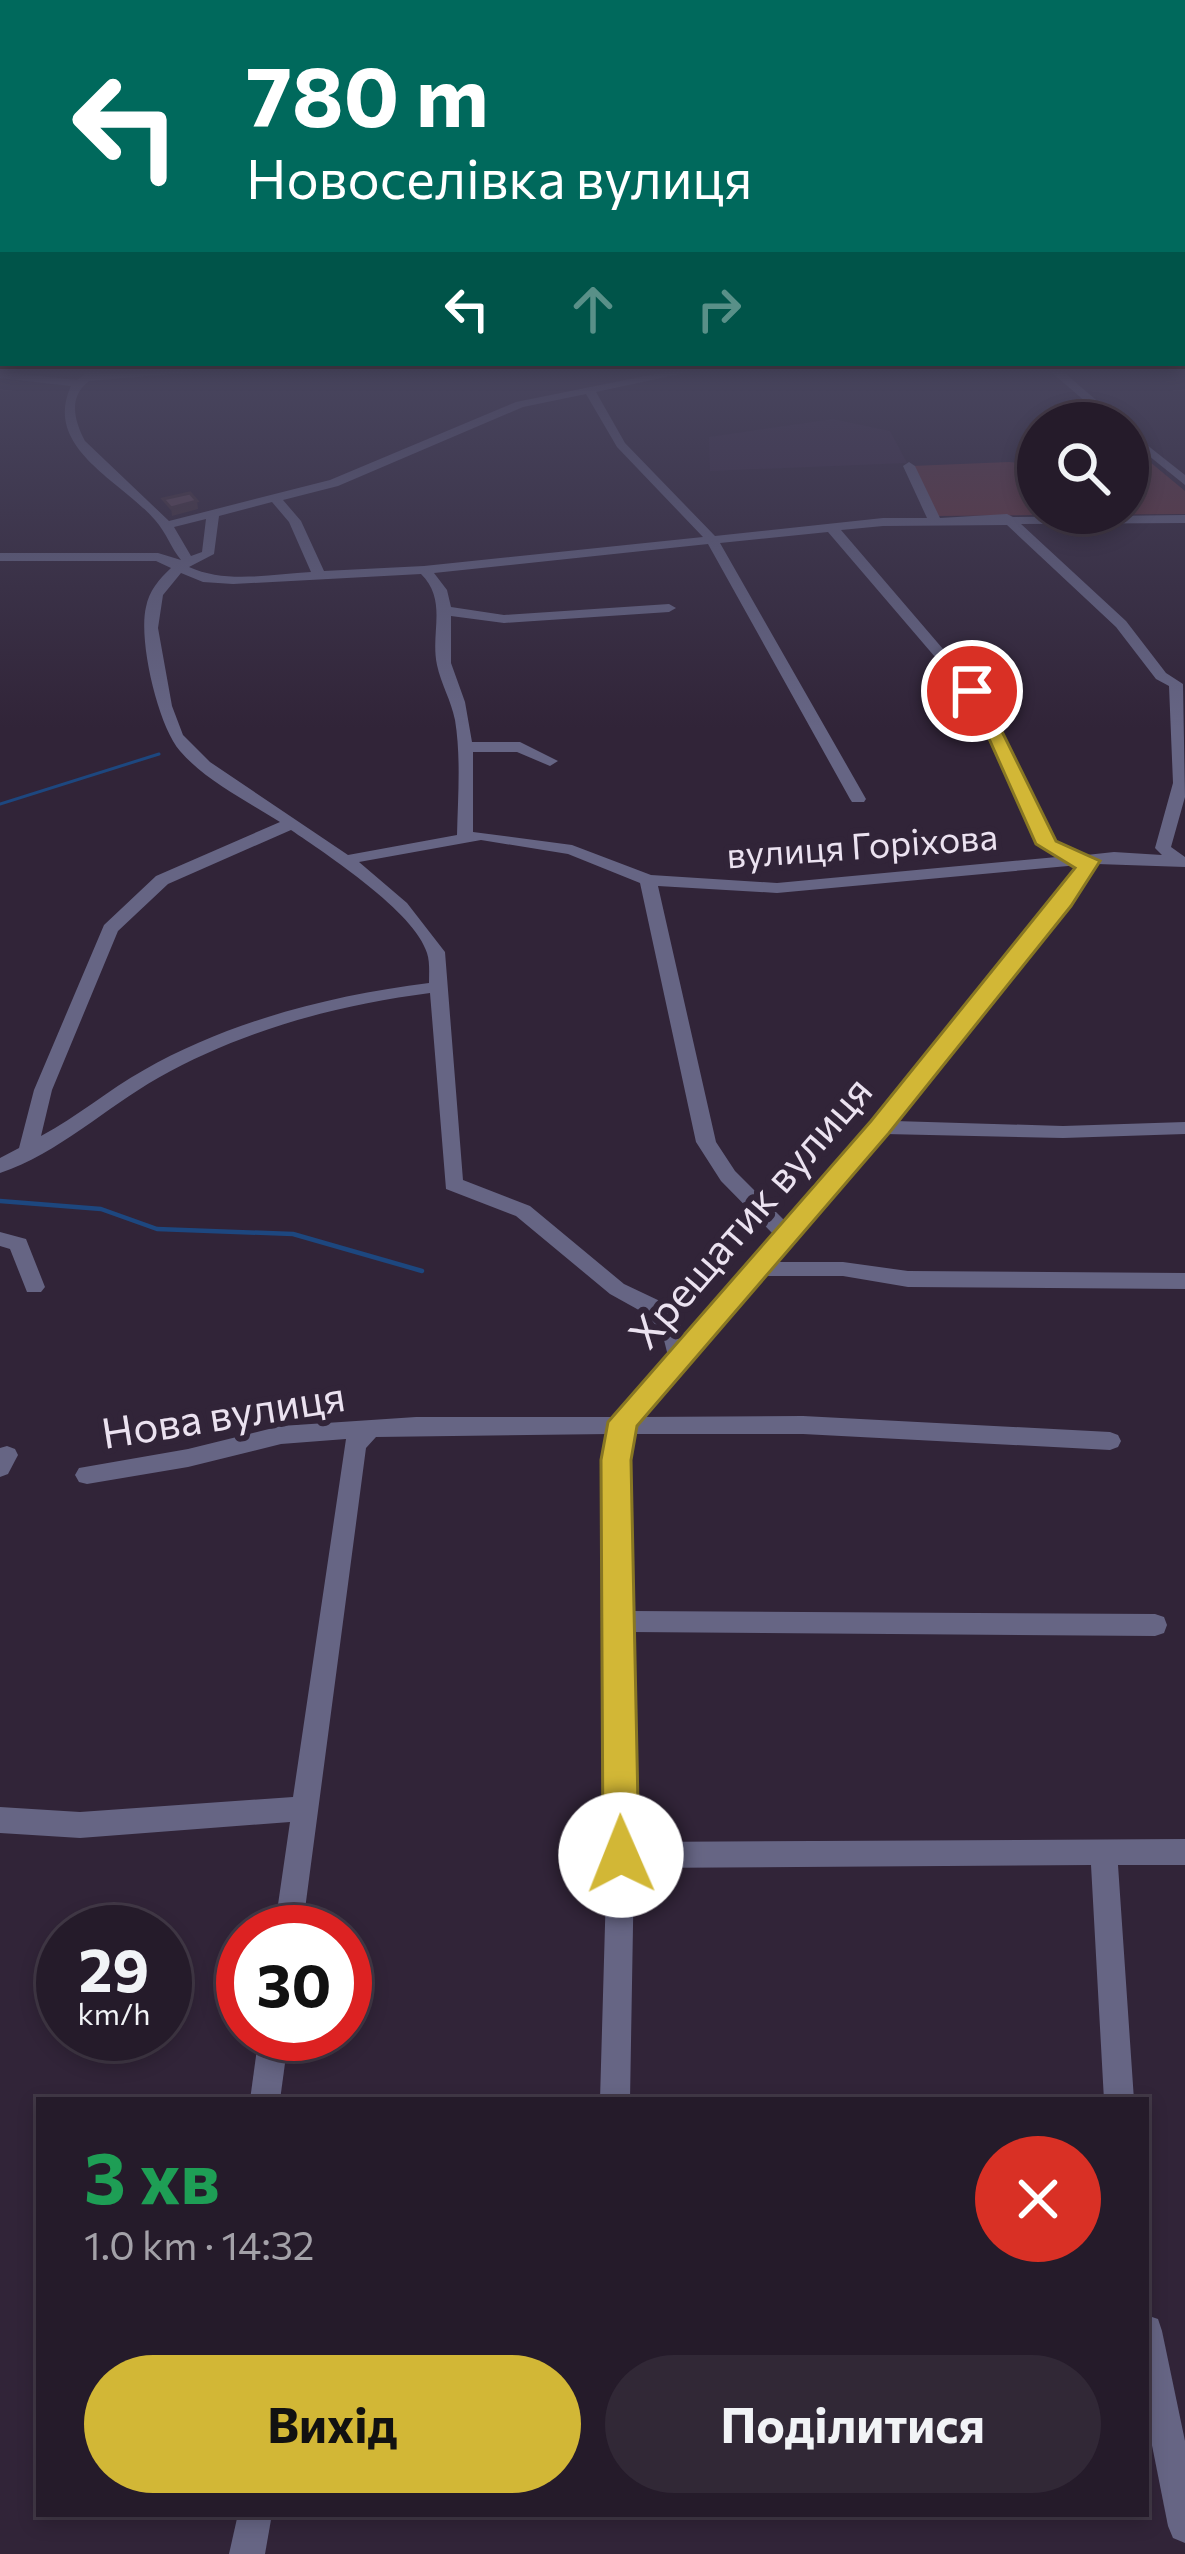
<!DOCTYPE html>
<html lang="uk">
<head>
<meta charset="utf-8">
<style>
  body { margin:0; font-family:Commissioner,sans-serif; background:#312836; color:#f1f3f6; height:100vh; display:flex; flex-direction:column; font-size:45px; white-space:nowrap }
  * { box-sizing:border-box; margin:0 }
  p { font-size:39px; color:#a3a1a8 }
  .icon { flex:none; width:66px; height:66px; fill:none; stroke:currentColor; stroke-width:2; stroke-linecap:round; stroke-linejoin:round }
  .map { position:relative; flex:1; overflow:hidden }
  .sheet { position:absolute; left:36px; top:2097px; width:1113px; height:420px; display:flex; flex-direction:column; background:#251b2a; border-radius:0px; box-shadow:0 6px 18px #0003,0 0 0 3px #423947 }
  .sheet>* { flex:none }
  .hud { position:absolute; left:0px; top:0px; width:1185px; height:366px; box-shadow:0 6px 18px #0003,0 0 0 3px #423947; background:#00695c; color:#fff; overflow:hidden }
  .buttons { position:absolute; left:1017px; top:402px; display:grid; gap:24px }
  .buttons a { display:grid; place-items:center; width:132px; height:132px; border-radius:50%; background:#251b2a; box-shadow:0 6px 18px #0003,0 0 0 3px #423947; font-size:60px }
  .speed { position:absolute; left:36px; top:1905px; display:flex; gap:24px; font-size:60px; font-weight:700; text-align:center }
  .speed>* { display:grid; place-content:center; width:156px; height:156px; border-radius:50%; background:#251b2a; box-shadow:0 6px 18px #0003,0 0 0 3px #423947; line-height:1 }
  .speed small { font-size:30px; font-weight:400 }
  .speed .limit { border:18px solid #d22; background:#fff; color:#111 }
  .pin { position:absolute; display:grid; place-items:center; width:102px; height:102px; color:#fff; margin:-51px; border:6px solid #fff; border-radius:50%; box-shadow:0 3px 12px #0007 }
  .me { position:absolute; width:132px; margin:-66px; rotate:359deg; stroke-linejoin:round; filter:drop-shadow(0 0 9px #0008) }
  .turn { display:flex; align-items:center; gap:42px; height:252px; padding:0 48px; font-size:54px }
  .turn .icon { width:156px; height:156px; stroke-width:2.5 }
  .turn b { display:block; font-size:84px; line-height:102px }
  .lanes { display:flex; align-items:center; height:114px; padding:0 48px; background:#0003; justify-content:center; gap:60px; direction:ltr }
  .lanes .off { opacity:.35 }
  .round { display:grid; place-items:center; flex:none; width:126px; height:126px; border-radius:63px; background:#312836 }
  .summary { display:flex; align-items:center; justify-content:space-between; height:204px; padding:0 48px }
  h1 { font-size:72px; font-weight:700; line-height:90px; color:#1e9e55 }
  .action { display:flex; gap:24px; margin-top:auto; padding:24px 48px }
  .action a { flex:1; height:138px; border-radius:72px; background:#d2b736; color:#111; font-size:48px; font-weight:700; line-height:138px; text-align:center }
  .action a+a { background:#312836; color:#f1f3f6 }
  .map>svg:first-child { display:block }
  .built { fill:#3a2943 }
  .green { fill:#66333b }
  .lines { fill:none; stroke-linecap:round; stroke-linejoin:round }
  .stream-far1 { stroke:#1d477f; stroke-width:3 }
  .stream { stroke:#1d477f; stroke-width:4.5 }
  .minor { fill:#666584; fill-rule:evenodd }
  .shaded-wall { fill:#42303b }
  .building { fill:#5e4554; stroke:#42303b; stroke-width:3 }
  .route { fill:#d2b736; stroke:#887723; stroke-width:3 }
  .labels { text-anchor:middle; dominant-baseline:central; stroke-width:12; stroke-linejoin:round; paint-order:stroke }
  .far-street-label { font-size:36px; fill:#ebe2f0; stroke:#312438 }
  .street-label { font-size:42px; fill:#ebe2f0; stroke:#312438 }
</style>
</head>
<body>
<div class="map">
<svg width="1185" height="2554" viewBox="0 0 1185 2554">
  <rect width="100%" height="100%" fill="#312438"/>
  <polygon class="built" points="833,419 890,431 907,463 710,471 709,437"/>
  <polygon class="green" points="1009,462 1038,465 1038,513 1128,513 1128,462 1150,462 1185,491 1185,514 936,516 912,466"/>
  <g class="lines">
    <polyline class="stream-far1" points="0,804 159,754"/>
    <polyline class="stream" points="0,1201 101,1209 157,1229 293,1234 422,1271"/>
    <g class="minor">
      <path d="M90,370H101L98,374L218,370L89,381C68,397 74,420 85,441L169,521L330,480L516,402L675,370H698L596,392L625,443L715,536L883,518H927L903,466L909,462L915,466L940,518L1007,514L1013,517L1185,515V523L1021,524L1126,621L1166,673L1183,684L1185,797L1171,847L1185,857V867L1097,864L1070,905L895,1121L1063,1126L1185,1122V1134L1063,1138L885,1134L775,1262H843L908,1271L1185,1273V1289L908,1287L843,1276H762L641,1417L803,1416L1110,1432L1118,1435L1121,1441L1118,1447L1110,1450L803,1434H632L628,1459L630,1611L1155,1614L1164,1617L1167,1625L1164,1633L1155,1636L631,1632L634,1842L1185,1839V1865H1118L1134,2100H1104L1091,1865L634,1868L630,2100H600L607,1855L604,1459L609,1434L376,1437L366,1448L302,1932H274L290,1822L80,1838L0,1833V1807L80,1812L293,1797L346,1439L281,1444L188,1467L87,1484L79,1482L75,1475L79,1468L188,1449L281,1426L416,1417H615L668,1356L662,1332L646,1314L610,1294L516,1216L446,1189L430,993C336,1005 241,1031 158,1078C105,1108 59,1153 0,1173V1158L19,1148L34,1090L104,925L156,876L280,822C247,801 206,781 180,751C158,726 138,640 146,607C149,591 159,579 171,568L156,561H0V553H158L181,560C171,548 166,532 155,520C122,481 42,448 71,386L0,378V372L77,380ZM586,394L617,447L703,537L424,566L324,571L301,521L283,500L338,486L523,407ZM272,502L289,522L311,572C271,574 226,584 189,567L214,554L219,516ZM206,519L202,552L191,556L174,527ZM1007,525L1116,627L1156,679L1169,686L1173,783L1155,848L1162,855L1114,852L1077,856L1054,841L979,691L841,530L883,526ZM828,532L965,692L1039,844L1057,857L777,883L651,875L572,845L473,832V752H517L550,766L558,761L520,742H472L465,702L451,663V616L504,623L669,612L676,608L669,604L504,615L451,607L447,590L434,573L708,544L850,799L852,802H864L866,799L720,543ZM181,573L203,582L233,584L421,574C448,601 430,632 437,665C441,684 451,700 455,720C461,757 458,796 457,835L348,855L210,762L183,735L172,706L158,628L163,595ZM291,830C326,854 415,912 427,953C430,962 429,974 429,983C332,995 230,1021 144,1070C108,1090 77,1117 41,1136L52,1090L118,931L168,884ZM481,840L568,854L640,883L696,1142L721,1181L774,1235L685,1337L680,1323L662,1302L624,1284L530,1206L463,1180L445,952L407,903L359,862ZM1079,865L1057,898L873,1122L786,1222L735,1171L716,1142L658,886L777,893Z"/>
      <polygon points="1049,370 1061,370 1123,423 1110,423"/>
      <polygon points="1128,430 1185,475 1185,485 1128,439"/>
      <polygon points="0,1232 26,1239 45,1287 41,1292 27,1292 10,1249 0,1246"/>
      <polygon points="7,1446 15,1449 18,1455 8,1474 0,1477 0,1448"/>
      <polygon points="259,2034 289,2034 280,2100 250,2100"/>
      <polygon points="1146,2315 1158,2319 1162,2331 1185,2441 1185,2543 1173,2538 1168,2526 1146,2415"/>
      <polygon points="238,2514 272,2514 265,2554 229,2554"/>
    </g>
  </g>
  <polygon class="shaded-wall" points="197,501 198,509 172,516 171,508"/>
  <polygon class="building" points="190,493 197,501 171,508 163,499"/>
  <linearGradient id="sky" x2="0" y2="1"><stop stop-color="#1b141f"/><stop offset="0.51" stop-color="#48455e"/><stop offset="1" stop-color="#48455e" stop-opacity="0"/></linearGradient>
  <rect width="1185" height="728" fill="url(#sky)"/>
  <polygon class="route" points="966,687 982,691 1056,841 1100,861 1071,906 889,1133 637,1426 631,1460 639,1855 634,1867 621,1872 609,1867 603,1855 601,1460 608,1422 871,1121 1075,868 1036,844"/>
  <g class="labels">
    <g class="far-street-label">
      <text transform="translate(862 844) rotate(-4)">вулиця Горіхова</text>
    </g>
    <g class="street-label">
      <text transform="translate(749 1211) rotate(-49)">Хрещатик вулиця</text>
      <text transform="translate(223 1413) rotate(-9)">Нова вулиця</text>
    </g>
  </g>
</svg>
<div class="buttons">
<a><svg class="icon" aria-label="search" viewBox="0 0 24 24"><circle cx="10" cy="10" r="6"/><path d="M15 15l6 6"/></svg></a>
</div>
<div class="speed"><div>29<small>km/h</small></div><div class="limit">30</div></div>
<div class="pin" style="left:972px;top:691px;background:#d93025"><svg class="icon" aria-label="arrive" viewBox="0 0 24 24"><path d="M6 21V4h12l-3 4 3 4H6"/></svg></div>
<svg class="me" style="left:621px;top:1855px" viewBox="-20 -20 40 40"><circle r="19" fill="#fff"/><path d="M0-13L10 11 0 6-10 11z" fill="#d2b736"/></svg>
<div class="hud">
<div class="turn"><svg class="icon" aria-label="left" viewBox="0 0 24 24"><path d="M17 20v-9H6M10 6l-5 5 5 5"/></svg><div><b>780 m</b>Новоселівка вулиця</div></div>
<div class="lanes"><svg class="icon" aria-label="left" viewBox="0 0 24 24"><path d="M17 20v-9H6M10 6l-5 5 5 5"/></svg><svg class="icon off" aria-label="ahead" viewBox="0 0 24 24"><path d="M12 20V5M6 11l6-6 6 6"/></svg><svg class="icon off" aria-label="right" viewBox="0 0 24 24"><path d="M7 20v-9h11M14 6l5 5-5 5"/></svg></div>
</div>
<section class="sheet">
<div class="summary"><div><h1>3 хв</h1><p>1.0 km · 14:32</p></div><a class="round" style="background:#d93025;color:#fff"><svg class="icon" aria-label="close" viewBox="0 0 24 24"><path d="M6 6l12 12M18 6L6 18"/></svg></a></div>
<div class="action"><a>Вихід</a><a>Поділитися</a></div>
</section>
</div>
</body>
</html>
